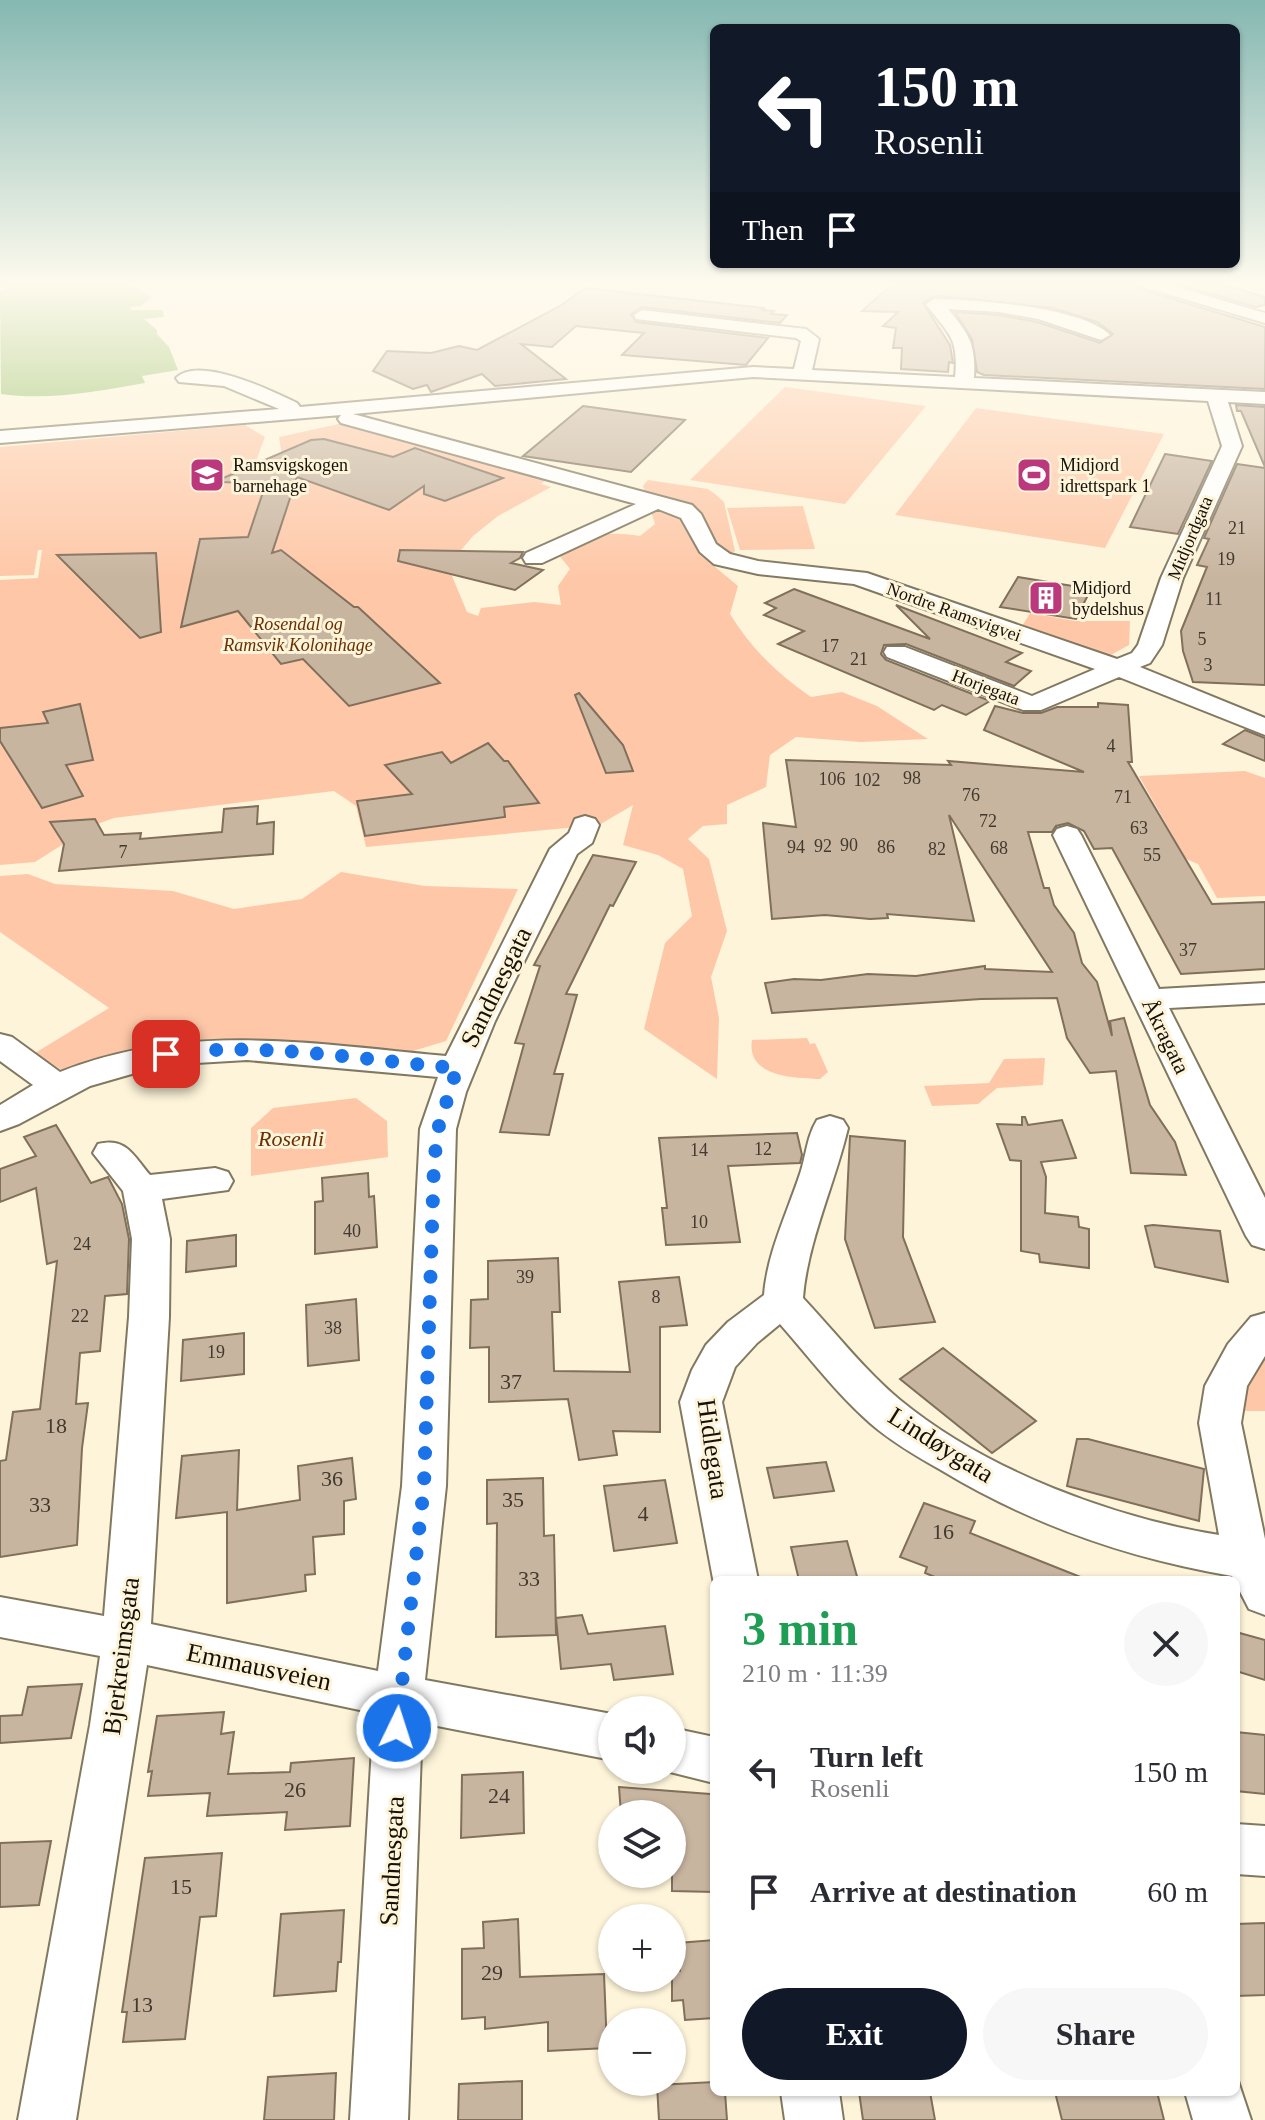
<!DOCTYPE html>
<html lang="en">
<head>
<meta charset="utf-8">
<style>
  body { margin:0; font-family:Georgia,serif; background:#f7f7f7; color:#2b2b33; height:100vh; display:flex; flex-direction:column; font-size:30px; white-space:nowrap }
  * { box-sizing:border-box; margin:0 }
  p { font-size:26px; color:#7c7c81 }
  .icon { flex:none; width:44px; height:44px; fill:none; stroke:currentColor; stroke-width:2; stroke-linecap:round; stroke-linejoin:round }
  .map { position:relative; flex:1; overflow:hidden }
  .sheet { position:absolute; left:710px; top:1576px; width:530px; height:520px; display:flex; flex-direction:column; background:#fff; border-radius:12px; box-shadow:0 2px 6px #0004 }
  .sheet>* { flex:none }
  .top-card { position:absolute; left:710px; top:24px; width:530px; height:244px; border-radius:12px; box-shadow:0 2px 6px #0004; background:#111827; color:#fff; overflow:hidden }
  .buttons { position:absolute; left:598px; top:1696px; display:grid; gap:16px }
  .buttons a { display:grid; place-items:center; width:88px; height:88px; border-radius:50%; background:#fff; box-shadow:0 2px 6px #0004; font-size:40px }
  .pin { position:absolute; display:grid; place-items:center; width:68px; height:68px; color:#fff; margin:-34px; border-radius:16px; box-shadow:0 4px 12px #0006 }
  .me { position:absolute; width:88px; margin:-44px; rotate:4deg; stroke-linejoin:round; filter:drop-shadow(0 0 6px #0008) }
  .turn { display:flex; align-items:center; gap:28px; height:168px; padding:0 32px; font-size:36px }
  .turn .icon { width:104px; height:104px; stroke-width:2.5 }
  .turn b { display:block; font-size:56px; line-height:68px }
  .then { display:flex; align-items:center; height:76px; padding:0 32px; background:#0003; gap:16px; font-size:30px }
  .round { display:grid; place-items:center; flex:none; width:84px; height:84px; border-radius:42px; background:#f7f7f7 }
  .overview { display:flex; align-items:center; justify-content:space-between; height:136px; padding:0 32px }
  h1 { font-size:48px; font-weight:800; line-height:60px; color:#1e9e55 }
  .action { display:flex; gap:16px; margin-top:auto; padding:16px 32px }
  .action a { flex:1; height:92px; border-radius:48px; background:#111827; color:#fff; font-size:32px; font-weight:800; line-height:92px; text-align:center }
  .action a+a { background:#f7f7f7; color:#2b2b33 }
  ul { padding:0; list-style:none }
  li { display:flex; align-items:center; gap:24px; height:120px; padding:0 32px }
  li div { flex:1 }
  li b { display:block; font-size:30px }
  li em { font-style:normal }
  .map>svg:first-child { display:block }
  .green { fill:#fec8a8 }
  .water { fill:#91bd61 }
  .building { fill:#c8b5a0; stroke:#806f5b; stroke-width:2 }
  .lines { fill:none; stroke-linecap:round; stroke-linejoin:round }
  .minor-casing { stroke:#807860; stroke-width:4 }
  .minor { fill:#fff; fill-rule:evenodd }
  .route { stroke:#1a73e8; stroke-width:14; stroke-dasharray:0 25.2 }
  .labels { text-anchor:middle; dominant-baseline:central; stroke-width:6; stroke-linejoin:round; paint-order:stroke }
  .far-poi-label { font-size:18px; fill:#151108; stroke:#fdf4d9; text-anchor:start }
  .number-label { font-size:18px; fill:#423a2e }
  .far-street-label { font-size:18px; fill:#151108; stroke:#fdf4d9 }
  .far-park-label { font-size:18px; font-style:italic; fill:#693004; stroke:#fdf4d9 }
  .street-label { font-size:22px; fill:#151108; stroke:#fdf4d9 }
  .park-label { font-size:22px; font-style:italic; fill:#693004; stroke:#fdf4d9 }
  .near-number-label { font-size:22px; fill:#423a2e }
  .near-street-label { font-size:26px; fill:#151108; stroke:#fdf4d9 }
</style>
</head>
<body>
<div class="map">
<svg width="1265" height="2120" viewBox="0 0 1265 2120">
  <rect width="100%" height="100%" fill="#fdf4d9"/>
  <g class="green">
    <polygon points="785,387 926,406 845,504 690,480"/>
    <polygon points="976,408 1164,434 1105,548 895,515"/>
    <path d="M348,422L548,478L541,484L551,487L498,516L473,536L451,562L452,576L467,612L478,616L481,608L534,602L561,605L558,586L570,569L558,554C594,536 600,530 640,536L655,524L643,486L648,480L708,489L715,494L724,502L735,551L714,566L738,586L730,614C752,649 776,673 811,697L842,692L877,706L928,739L861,742L796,737L770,755L766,787L727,805V824L703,826L688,839L709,859L727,931L711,977L719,1018L717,1079L644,1029L665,943L692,916L683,869L658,855L623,845L633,805L599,825L366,847L356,806L334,791L114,818L92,826L35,862L0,865V580L38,578L42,550H38L34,575L0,576V447L245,425L265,437L250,477L282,456L279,437Z"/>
    <polygon points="803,506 815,549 740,550 727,508"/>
    <polygon points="1030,613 1075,621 1130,621 1129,645 1109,656 1021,628"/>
    <polygon points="1245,771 1265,778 1265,896 1217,898 1198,864 1186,859 1139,776"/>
    <polygon points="341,872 425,886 518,889 446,1041 413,1051 233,1040 145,1048 68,1074 35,1053 109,1008 0,932 0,876 28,874 55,884 173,891 234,909 302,899"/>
    <path d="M807,1038L810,1044L815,1043L828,1072L820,1079C794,1078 746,1077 752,1040Z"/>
    <polygon points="1045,1058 1043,1085 997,1088 978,1104 932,1106 924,1086 989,1083 1004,1059"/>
    <polygon points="356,1098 387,1121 388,1157 251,1176 251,1128 273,1108"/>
    <polygon points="1265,1359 1265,1411 1236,1411 1249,1375"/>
  </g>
  <path class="water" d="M0,282H136L130,285L152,297L141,306L131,307V310H163L164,317L144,319L157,330V334L169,347L178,370L142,376L145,383C98,391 49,401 1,394L0,291L8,288L0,287Z"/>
  <g class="building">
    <polygon points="895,282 1132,282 1136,288 1265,327 1265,389 984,375 977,372 972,339 955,312 999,315 1037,322 1100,343 1113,334 1097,322 1053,308 952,297 934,296 923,303 950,345 953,363 949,362 948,372 901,369 902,348 893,348 896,328 883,326 898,312 862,311"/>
    <polygon points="1170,282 1214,282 1265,297 1265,305 1256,307"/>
    <polygon points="585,288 764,308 762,310 774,311 771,314 787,315 780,323 642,307 631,314 636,322 768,338 746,365 622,355 644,333 576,326 552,347 521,344 566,379 495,386 482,374 431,392 427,385 413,389 373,371 387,351 431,353 459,346 477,350 560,306"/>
    <polygon points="1236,405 1265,407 1265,467 1241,411 1237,411"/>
    <polygon points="583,406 685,420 631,472 523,456"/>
    <polygon points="324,439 393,457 415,448 503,478 445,501 424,494 424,486 389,510 297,477 272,553 281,550 354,607 358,607 440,683 349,706 303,659 281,664 238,611 181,627 200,539 248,537 266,483 214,482 311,440"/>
    <polygon points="1165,454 1212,461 1178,534 1130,527"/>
    <polygon points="1237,464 1265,468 1265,685 1193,682 1183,651 1181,631 1207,567 1197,565 1209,539 1204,538"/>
    <polygon points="400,550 523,552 520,558 511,563 543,570 515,590 398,561"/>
    <polygon points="156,553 161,632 140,638 57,555"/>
    <polygon points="1018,577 1091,589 1076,619 1000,607"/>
    <polygon points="794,589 930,639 896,605 1022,653 1006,662 1031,671 1014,686 906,644 884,645 881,654 886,660 990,701 966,715 942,705 934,710 778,644 804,631 764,615 776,608 765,603"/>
    <polygon points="579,693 623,745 633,771 606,773 575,695"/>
    <polygon points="1098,703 1128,705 1132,762 1128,762 1212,904 1265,902 1265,969 1181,974 1112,848 1094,849 1084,831 1068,823 1056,826 1052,832 1028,832 1044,888 1049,888 1054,905 1074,933 1082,963 1097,982 1112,1036 1110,1021 1124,1018 1150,1105 1175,1142 1186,1175 1131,1173 1116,1071 1090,1073 1067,1038 1057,998 981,999 772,1013 765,983 794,979 821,980 868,974 916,976 985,966 985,969 1052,972 949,815 974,921 887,914 888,918 870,919 825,915 772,919 763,823 796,827 786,760 951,765 948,761 1084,772 984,730 995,706 1023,713 1041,713 1057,707 1098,707"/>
    <polygon points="80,704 93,760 66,765 83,796 42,808 0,741 0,728 48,723 43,712"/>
    <polygon points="1245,730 1265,738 1265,761 1223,744"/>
    <polygon points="488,743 504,761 508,761 539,803 504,807 505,817 365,836 357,801 412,794 385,765 442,752 451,763"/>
    <polygon points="258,806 257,824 274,822 273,854 59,871 64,844 50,822 95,819 104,835 141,833 140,839 222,832 224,809"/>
    <polygon points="593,855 636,862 613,906 610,905 566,994 577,995 554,1074 563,1074 549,1135 500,1132 524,1044 515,1043 540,966 534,965"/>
    <polygon points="1022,1117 1025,1117 1028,1125 1062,1120 1076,1158 1041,1162 1046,1177 1045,1213 1078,1217 1079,1227 1089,1229 1089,1268 1040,1262 1039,1254 1021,1251 1021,1161 1010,1160 997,1124 1022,1125"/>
    <polygon points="56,1125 91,1183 108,1177 122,1204 129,1239 127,1294 105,1296 100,1351 80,1353 76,1404 88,1403 82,1448 77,1545 0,1557 0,1461 6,1460 13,1412 40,1409 57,1261 47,1264 36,1188 0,1202 0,1169 36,1156 24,1137"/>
    <polygon points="797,1133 802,1155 800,1163 728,1166 740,1242 666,1245 662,1208 667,1208 659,1138"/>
    <polygon points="850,1136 905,1141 903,1237 935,1322 875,1328 845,1239"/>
    <polygon points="368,1173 369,1197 374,1196 377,1247 315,1254 315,1202 323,1201 322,1178"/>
    <polygon points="1153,1225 1220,1231 1228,1282 1155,1267 1145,1226"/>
    <polygon points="236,1235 236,1266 186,1272 187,1241"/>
    <polygon points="558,1258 560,1312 552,1312 554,1371 630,1372 619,1282 679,1277 687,1325 660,1327 660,1432 613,1431 617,1455 579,1460 568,1399 489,1402 489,1347 470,1348 471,1300 488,1299 488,1261"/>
    <polygon points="356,1299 359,1360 308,1366 306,1305"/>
    <polygon points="244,1333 244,1374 181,1381 183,1340"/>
    <polygon points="943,1348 1036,1421 992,1453 900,1379"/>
    <polygon points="1077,1439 1088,1439 1204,1469 1199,1521 1067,1486"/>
    <polygon points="239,1450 237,1510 300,1500 298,1466 352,1458 356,1499 344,1501 344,1534 313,1537 315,1574 305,1575 306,1591 227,1603 227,1512 176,1518 182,1456"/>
    <polygon points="826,1462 834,1491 774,1498 767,1468"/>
    <polygon points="543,1478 544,1536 554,1535 556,1635 496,1637 497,1523 487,1524 487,1480"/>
    <polygon points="665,1480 677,1543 614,1551 604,1486"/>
    <polygon points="924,1503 975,1521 970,1533 1088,1580 942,1580 925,1573 927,1567 900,1557"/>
    <polygon points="847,1541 858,1580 799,1580 791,1547"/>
    <polygon points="582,1615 588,1634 665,1626 673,1674 614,1680 611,1664 561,1669 556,1618"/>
    <polygon points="1236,1632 1265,1640 1265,1680 1236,1671"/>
    <polygon points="82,1684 71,1738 0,1743 0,1716 22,1715 28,1687"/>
    <polygon points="224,1712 221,1734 234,1732 228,1774 290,1772 291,1763 354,1758 350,1826 285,1830 287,1812 207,1816 210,1793 148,1796 152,1771 148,1772 157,1716"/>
    <polygon points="1236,1732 1265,1735 1265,1794 1236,1791"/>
    <polygon points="523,1772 524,1833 461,1838 462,1775"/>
    <polygon points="619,1787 710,1794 714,1798 714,1892 672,1891 672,1814 621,1814"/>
    <polygon points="51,1841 39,1905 0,1907 0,1843"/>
    <polygon points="222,1853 216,1916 200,1917 185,2039 123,2042 127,2012 122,2012 145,1858"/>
    <polygon points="344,1910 341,1962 338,1962 336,1991 274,1996 281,1914"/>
    <polygon points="518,1919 520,1977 604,1974 607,2048 548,2051 548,2022 485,2029 485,2017 462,2019 462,1949 484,1948 483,1922"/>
    <polygon points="1265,1923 1265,1995 1236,1996 1236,1924"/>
    <polygon points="714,1940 714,2018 685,2020 683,2000 672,2001 672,1972 680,1971 678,1943"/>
    <polygon points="336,2073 334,2120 264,2120 268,2077"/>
    <polygon points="522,2081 522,2120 458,2120 459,2084"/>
    <polygon points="714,2082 714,2092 725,2092 727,2120 659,2120 657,2085"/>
    <polygon points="859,2092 930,2092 935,2120 863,2120"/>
    <polygon points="1055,2092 1157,2092 1164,2120 1062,2120"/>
  </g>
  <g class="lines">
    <defs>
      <g id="minor">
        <polygon points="1135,282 1160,282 1265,313 1265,323 1137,285"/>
        <path d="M934,299C974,300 1081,306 1110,335L1101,340L1038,319L999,312L948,309C969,334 976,344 974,378L1265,392V404L1228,402L1242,446L1183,578L1162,645L1150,663L1140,667L1265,718V735L1119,677L1041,710H1023L887,657L884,652L887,647H905L1032,696L1095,669L854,584L758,574L714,564L700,552L681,518L658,509L542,563H526L523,558L526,553L636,504L341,423L338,419L341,415L0,443V431L279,409L224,386L179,382L176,378C199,355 272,391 297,403L300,407L753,367L794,369L801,341L796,338L636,319L634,315L642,310L806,329L819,339L812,370L955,377C959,336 948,334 926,304ZM753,377L1208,401L1222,446L1161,578L1138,645L1132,653L1117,659L867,573L758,561L730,554L716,544L701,514L692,505L353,414Z"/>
        <path d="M585,816L595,819L599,825L592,843L577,854L495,1021L466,1092L456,1129L446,1486L425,1680L612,1714V1760L422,1723L408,2120H350L374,1713L147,1665L76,2120H18L90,1725L100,1656L0,1637V1597L104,1616L129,1317L132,1239L123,1191L93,1153L98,1144C126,1137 133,1155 150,1175L215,1168L228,1172L233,1181L228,1190L162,1199L170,1239L169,1317L151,1624L378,1671L402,1486L420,1129L438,1077L247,1060L163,1065L90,1086L19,1124L0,1131V1105L33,1085L0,1061V1034L12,1037L60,1072C190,1021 312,1044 446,1056L550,849L569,833L575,819Z"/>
        <polygon points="1067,826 1077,829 1081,835 1159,989 1265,983 1265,1003 1169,1008 1265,1198 1265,1249 1252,1245 1246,1236 1053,835 1057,829"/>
        <path d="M830,1116L843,1120L848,1128C835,1183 807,1243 803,1298C835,1332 865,1371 900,1400C985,1470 1112,1518 1219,1535L1199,1423L1205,1386L1228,1344L1251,1317L1265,1313V1356L1247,1386L1241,1423L1265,1539V1615L1249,1609L1232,1576C1127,1558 1032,1525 941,1470C916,1456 892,1442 870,1423C837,1394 809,1357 780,1324L757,1343L735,1367L722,1402L758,1580H714V1584L680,1402L692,1370L706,1345L728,1322L764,1295C767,1254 787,1213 800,1174C806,1156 807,1136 817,1120Z"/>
        <polygon points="672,1728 714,1737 714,1783 662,1770 672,1770"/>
        <polygon points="1236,1824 1265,1826 1265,1876 1236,1874"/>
        <polygon points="1236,2075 1251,2120 1193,2120 1185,2092 1236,2092"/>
        <polygon points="781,2092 839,2092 843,2120 785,2120"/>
      </g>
    </defs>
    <use href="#minor" class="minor-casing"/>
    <use href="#minor" class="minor"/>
  </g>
  <linearGradient id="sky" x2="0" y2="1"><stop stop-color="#85b8b2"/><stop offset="0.49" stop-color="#fefaee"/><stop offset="1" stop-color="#fefaee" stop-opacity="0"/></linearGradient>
  <rect width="1265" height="579" fill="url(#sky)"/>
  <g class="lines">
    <path class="route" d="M166,1054C262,1041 361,1060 457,1068L438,1129L434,1163L424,1486L397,1728"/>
  </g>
  <defs>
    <symbol id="school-square" viewBox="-11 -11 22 22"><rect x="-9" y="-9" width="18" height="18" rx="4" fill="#bc387d" stroke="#fdf4d9"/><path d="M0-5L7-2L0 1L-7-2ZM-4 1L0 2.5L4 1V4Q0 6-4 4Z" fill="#fff"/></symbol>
    <symbol id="stadium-square" viewBox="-11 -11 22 22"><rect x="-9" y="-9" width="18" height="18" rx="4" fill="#bc387d" stroke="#fdf4d9"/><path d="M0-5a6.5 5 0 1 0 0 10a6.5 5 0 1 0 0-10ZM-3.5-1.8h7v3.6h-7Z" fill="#fff"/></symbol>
    <symbol id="building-square" viewBox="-11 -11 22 22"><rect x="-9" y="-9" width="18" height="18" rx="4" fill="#bc387d" stroke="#fdf4d9"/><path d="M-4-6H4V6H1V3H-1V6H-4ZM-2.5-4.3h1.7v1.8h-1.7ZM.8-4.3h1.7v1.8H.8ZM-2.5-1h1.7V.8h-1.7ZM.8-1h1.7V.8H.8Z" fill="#fff"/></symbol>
  </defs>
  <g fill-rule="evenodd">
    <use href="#school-square" x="187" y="455" width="40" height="40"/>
    <use href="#stadium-square" x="1014" y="455" width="40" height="40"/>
    <use href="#building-square" x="1026" y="578" width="40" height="40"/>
  </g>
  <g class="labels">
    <g class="far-poi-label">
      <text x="233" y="465">Ramsvigskogen<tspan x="233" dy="21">barnehage</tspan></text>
      <text x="1060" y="465">Midjord<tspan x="1060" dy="21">idrettspark 1</tspan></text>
      <text x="1072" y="588">Midjord<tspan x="1072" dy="21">bydelshus</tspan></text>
    </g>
    <g class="number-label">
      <text x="1237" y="528">21</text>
      <text x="1226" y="559">19</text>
      <text x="1214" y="599">11</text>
      <text x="1202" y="639">5</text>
      <text x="830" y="646">17</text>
      <text x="859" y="659">21</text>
      <text x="1208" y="665">3</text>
      <text x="1111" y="746">4</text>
      <text x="912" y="778">98</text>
      <text x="832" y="779">106</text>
      <text x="867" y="780">102</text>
      <text x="971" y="795">76</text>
      <text x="1123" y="797">71</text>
      <text x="988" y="821">72</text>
      <text x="1139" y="828">63</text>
      <text x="849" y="845">90</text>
      <text x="823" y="846">92</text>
      <text x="796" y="847">94</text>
      <text x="886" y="847">86</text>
      <text x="999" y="848">68</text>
      <text x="937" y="849">82</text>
      <text x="123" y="852">7</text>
      <text x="1152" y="855">55</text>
      <text x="1188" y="950">37</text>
      <text x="763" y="1149">12</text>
      <text x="699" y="1150">14</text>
      <text x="699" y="1222">10</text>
      <text x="352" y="1231">40</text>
      <text x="82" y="1244">24</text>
      <text x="525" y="1277">39</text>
      <text x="656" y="1297">8</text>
      <text x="80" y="1316">22</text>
      <text x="333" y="1328">38</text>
      <text x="216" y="1352">19</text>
    </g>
    <g class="far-street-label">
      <text transform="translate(1190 538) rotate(-67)">Midjordgata</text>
      <text transform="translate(954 612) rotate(20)">Nordre Ramsvigvei</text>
      <text transform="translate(986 687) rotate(21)">Horjegata</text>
    </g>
    <g class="far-park-label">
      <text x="298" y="624">Rosendal og<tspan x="298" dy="21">Ramsvik Kolonihage</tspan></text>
    </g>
    <g class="street-label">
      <text transform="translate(1166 1036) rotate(64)">Åkragata</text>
    </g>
    <g class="park-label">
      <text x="291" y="1138">Rosenli</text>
    </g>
    <g class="near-number-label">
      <text x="511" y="1381">37</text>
      <text x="56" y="1425">18</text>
      <text x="332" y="1478">36</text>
      <text x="513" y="1499">35</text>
      <text x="40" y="1504">33</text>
      <text x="643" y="1513">4</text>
      <text x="943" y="1531">16</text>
      <text x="529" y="1578">33</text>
      <text x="295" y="1789">26</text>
      <text x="499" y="1795">24</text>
      <text x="181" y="1886">15</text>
      <text x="492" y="1972">29</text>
      <text x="142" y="2004">13</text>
    </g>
    <g class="near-street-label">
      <text transform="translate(496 987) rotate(-64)">Sandnesgata</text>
      <text transform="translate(941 1445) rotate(32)">Lindøygata</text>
      <text transform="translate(713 1449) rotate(82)">Hidlegata</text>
      <text transform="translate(121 1656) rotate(-83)">Bjerkreimsgata</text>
      <text transform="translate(259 1667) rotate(12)">Emmausveien</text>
      <text transform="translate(392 1861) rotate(-87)">Sandnesgata</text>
    </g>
  </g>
</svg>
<div class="buttons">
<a><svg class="icon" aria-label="sound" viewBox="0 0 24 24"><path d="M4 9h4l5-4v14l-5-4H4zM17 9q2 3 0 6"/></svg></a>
<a><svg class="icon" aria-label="layers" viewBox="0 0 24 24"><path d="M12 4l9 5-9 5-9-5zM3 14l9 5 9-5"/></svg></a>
<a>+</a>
<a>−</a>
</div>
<div class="pin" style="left:166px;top:1054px;background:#d93025"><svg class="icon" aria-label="arrive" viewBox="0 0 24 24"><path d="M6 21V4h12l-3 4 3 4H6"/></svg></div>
<svg class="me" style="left:397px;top:1728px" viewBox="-20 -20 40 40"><circle r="17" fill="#1a73e8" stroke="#fff" stroke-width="3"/><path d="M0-11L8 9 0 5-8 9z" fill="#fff"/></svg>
<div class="top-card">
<div class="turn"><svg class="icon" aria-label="left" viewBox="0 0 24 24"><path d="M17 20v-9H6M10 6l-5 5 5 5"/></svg><div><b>150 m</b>Rosenli</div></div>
<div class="then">Then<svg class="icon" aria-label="arrive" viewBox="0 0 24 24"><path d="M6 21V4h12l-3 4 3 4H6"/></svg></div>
</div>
<section class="sheet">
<div class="overview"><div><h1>3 min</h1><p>210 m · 11:39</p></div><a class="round"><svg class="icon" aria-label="close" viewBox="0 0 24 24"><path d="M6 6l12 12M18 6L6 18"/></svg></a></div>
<ul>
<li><svg class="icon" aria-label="left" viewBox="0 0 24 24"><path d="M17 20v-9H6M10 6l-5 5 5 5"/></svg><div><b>Turn left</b><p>Rosenli</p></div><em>150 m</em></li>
<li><svg class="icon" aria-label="arrive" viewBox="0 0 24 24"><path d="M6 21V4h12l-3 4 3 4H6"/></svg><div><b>Arrive at destination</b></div><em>60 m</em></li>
</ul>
<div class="action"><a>Exit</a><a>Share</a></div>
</section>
</div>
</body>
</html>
